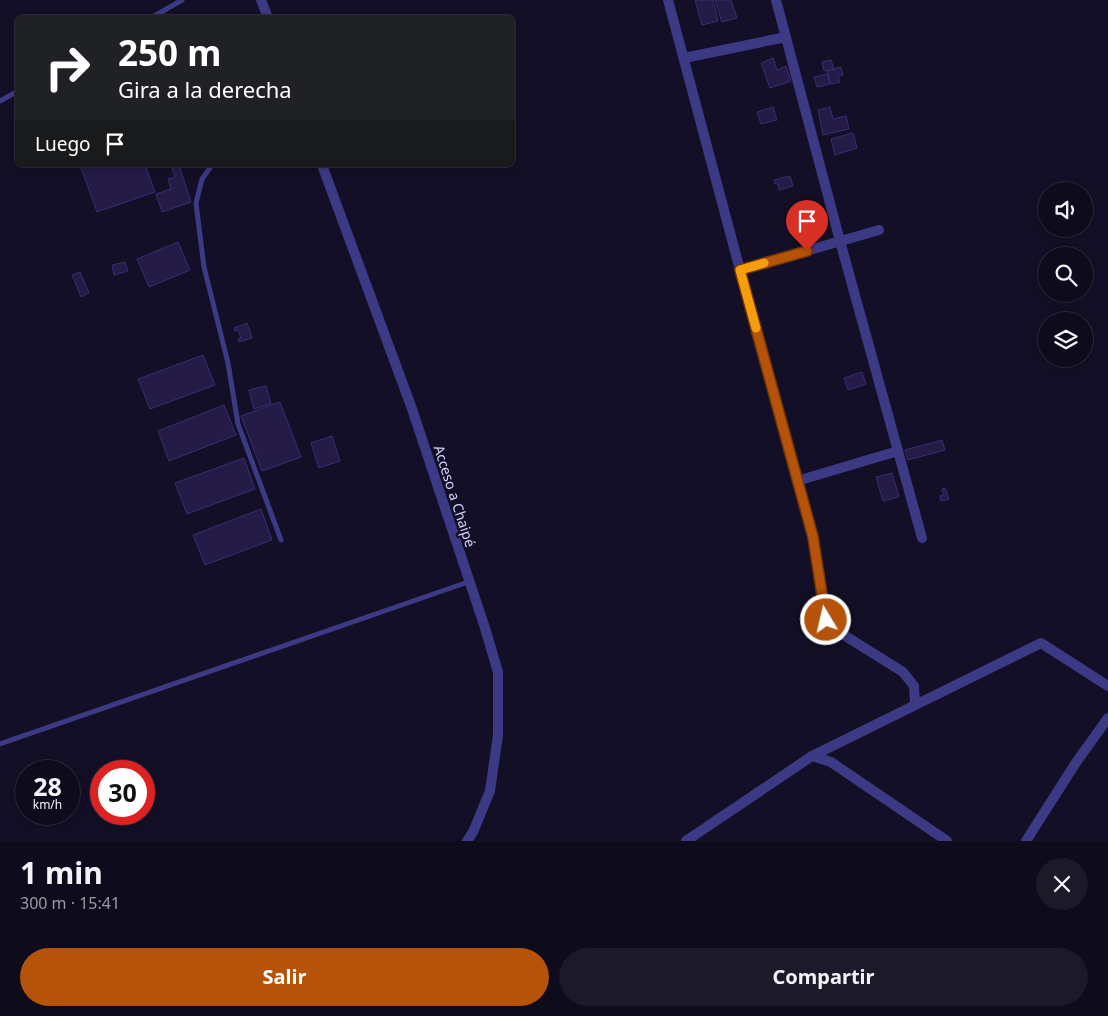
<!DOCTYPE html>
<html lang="es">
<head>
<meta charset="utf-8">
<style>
  body { margin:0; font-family:"Noto Sans",sans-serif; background:#1c1929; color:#f1f3f6; height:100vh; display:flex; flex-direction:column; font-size:19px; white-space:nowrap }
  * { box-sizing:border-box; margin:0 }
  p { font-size:16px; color:#9b9ba3 }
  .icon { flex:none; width:28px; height:28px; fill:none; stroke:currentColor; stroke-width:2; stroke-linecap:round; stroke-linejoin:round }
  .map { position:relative; height:841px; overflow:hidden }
  .sheet { display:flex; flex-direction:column; background:#0e0b1c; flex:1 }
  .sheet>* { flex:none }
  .guide { position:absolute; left:15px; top:15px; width:500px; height:152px; border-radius:8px; box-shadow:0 2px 8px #0003,0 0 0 1px #2e2b3b; background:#202124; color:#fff; overflow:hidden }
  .tools { position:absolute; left:1038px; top:182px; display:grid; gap:10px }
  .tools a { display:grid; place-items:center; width:55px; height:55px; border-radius:50%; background:#0e0b1c; box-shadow:0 2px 8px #0003,0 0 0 1px #2e2b3b; font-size:25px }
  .speed { position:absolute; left:15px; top:760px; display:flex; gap:10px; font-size:25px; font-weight:700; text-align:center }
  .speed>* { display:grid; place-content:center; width:65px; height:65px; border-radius:50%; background:#0e0b1c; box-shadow:0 2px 8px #0003,0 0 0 1px #2e2b3b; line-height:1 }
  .speed small { font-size:12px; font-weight:400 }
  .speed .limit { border:8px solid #d22; background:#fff; color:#111 }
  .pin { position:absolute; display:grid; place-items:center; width:42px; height:42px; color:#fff; margin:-51px -21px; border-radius:50% 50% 50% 0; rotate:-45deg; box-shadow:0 0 5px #0007 }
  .pin .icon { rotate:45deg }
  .me { position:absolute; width:55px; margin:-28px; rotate:351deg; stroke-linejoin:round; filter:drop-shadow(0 0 4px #0008) }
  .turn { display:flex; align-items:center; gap:18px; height:105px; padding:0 20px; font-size:22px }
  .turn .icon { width:65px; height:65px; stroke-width:2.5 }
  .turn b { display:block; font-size:35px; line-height:42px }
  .then { display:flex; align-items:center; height:48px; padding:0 20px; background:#0003; gap:10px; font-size:19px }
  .round { display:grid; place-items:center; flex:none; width:52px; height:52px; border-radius:26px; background:#1c1929 }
  .overview { display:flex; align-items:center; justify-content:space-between; height:85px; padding:0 20px }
  h1 { font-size:30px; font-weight:700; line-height:38px }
  .button { display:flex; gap:10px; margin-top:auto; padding:10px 20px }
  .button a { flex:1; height:58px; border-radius:30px; background:#b45309; color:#fff; font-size:20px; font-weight:700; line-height:58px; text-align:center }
  .button a+a { background:#1c1929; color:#f1f3f6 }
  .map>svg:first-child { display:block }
  .building { fill:#241b47; stroke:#3b2d73 }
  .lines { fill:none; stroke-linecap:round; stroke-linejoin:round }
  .lane { stroke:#3d3a85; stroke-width:5 }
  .street { stroke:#3d3a85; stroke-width:10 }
  .route-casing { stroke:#753606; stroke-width:12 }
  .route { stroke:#b45309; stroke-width:9 }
  .slow { stroke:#f59e0b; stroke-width:9 }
  .labels { text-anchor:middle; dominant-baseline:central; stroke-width:5; stroke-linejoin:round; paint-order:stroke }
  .street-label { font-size:14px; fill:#d9d4ff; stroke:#130f26 }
</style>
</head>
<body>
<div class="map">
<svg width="1108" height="841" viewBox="0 0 1108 841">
  <rect width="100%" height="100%" fill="#130f26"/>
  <g class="building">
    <polygon points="695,0 713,0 718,21 702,25"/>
    <polygon points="715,0 731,0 737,18 722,22"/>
    <polygon points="773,58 777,70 786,66 791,81 770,88 761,63"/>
    <polygon points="831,60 834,69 824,71 822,62"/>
    <polygon points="841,67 843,75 838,76 840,82 831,84 827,71"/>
    <polygon points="827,74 830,84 817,87 814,77"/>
    <polygon points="773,107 777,120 761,124 757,112"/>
    <polygon points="830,107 833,119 846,116 849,129 823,135 818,110"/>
    <polygon points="853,133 857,148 835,155 831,139"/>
    <polygon points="80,165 145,165 155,192 97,212"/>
    <polygon points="171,165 179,165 191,202 162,212 156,194 171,189 168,179 175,177"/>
    <polygon points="790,176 793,186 779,190 778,184 775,184 774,180"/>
    <polygon points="822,215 826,228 815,232 810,219"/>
    <polygon points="178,242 190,270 149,287 137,259"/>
    <polygon points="125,262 128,271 114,275 112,265"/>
    <polygon points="80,272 89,293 81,297 72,275"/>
    <polygon points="247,323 252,338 239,342 238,339 241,338 238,330 235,331 234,328"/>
    <polygon points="203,355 215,385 150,409 138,379"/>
    <polygon points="862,372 866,384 848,390 844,378"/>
    <polygon points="266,386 271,404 254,409 249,390"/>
    <polygon points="280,402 301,457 262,471 241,416"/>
    <polygon points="224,405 236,435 169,461 158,431"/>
    <polygon points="332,436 340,461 319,468 311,443"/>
    <polygon points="942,440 945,450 908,460 905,450"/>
    <polygon points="244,458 255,489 187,514 175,483"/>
    <polygon points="892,473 899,497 883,501 876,477"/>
    <polygon points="945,488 949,499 941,501 940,496 944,495 942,489"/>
    <polygon points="261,509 272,540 205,565 193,535"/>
  </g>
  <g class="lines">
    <g class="lane">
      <polyline points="151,18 182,0"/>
      <polyline points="0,101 18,91"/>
      <polyline points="212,165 202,179 196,203 204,267 228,363 238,424 281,540"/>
      <polyline points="0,744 468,582"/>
    </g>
    <g class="street">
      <polyline points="261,0 268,18"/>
      <polyline points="668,0 740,270 813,537 826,620 839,632 903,672 914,686 915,705"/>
      <polyline points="776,0 840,241 922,538"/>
      <polyline points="684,58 786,37"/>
      <polyline points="322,165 411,406 485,628 498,672 498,735 490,791 473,832 467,841"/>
      <polyline points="740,270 879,230"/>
      <polyline points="797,481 898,451"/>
      <polyline points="812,756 831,762 947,841"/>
      <polyline points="686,841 812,756 1041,643 1108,686"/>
      <polyline points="1026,841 1075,764 1108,718"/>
    </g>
  </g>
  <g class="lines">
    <defs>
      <polyline id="route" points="807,251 740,270 813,537 826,620"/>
    </defs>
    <use href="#route" class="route-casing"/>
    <use href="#route" class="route"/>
    <polyline class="slow" points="756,328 740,270 764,263"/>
  </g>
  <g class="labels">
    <g class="street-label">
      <text transform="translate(455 496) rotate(72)">Acceso a Chaipé</text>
    </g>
  </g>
</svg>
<div class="tools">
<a><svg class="icon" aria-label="sound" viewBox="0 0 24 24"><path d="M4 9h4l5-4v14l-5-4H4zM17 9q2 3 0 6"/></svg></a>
<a><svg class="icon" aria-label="search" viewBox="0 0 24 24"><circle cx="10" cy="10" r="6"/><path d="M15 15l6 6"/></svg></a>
<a><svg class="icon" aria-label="layers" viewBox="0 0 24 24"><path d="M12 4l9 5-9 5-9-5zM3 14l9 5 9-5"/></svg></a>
</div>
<div class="speed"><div>28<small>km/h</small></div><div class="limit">30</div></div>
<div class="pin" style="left:807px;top:251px;background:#d93025"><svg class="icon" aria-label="arrive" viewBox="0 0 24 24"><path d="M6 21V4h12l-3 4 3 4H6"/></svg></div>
<svg class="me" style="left:826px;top:620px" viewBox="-20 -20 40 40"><circle r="17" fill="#b45309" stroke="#fff" stroke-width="3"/><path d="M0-11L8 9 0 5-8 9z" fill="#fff"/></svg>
<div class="guide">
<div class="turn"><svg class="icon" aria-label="right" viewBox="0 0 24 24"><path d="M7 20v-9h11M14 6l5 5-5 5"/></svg><div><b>250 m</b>Gira a la derecha</div></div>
<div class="then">Luego<svg class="icon" aria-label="arrive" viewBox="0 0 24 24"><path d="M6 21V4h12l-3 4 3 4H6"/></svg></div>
</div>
</div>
<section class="sheet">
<div class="overview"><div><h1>1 min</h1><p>300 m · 15:41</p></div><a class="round"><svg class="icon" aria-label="close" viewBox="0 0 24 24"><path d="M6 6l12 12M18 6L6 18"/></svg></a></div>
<div class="button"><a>Salir</a><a>Compartir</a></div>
</section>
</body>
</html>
